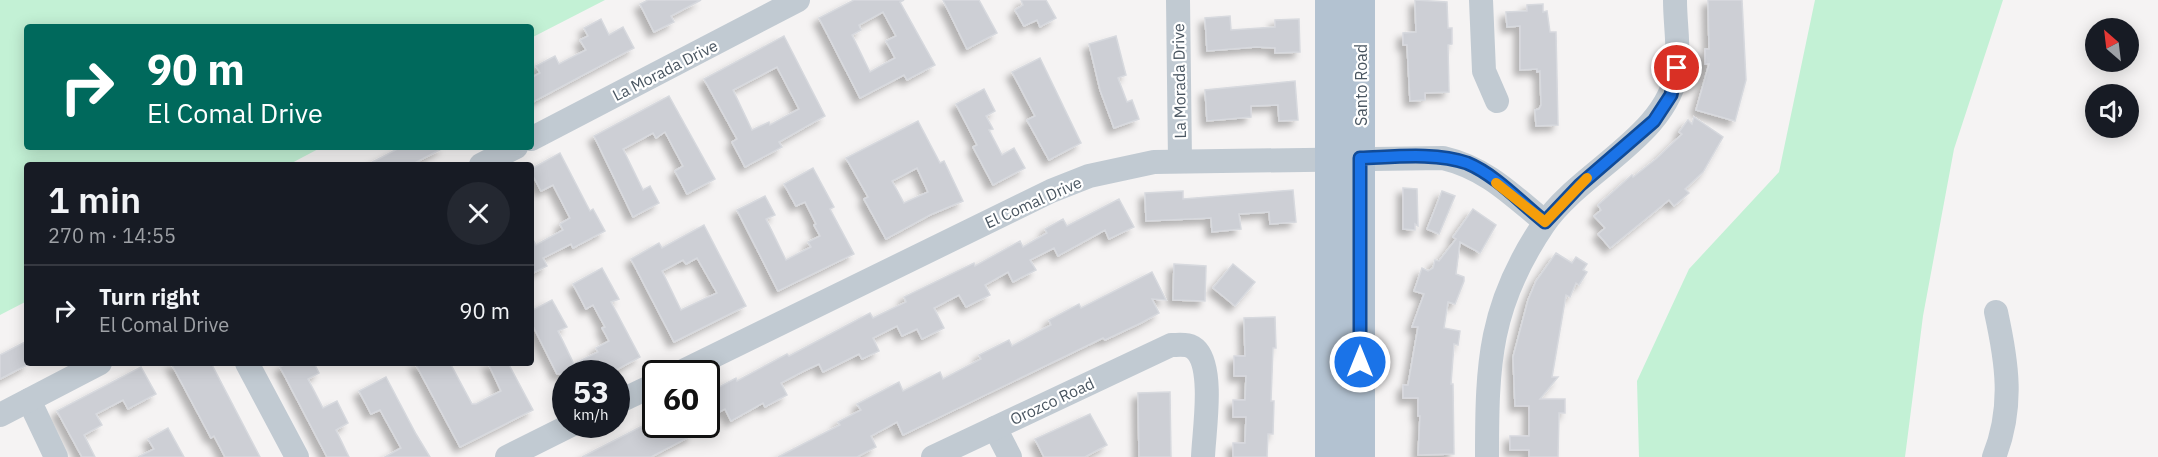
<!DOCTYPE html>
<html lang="en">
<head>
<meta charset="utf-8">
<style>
  body { margin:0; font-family:"IBM Plex Sans",sans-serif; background:#242831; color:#f1f3f6; height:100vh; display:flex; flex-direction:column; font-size:22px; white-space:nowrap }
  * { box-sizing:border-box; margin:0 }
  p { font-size:20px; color:#9ea1a6 }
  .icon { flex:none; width:33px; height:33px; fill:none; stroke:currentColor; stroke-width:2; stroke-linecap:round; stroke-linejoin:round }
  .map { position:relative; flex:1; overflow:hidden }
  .drawer { position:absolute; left:24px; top:162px; width:510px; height:204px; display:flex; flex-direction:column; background:#171b24; border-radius:6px; box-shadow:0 3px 15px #0003 }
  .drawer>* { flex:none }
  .top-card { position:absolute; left:24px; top:24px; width:510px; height:126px; border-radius:6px; box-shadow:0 3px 15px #0003; background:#00695c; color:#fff; overflow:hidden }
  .needle { width:39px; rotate:332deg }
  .tools { position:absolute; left:2085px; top:18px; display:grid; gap:12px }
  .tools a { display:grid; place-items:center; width:54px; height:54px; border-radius:50%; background:#171b24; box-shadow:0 3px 15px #0003; font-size:30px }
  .speed { position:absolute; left:552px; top:360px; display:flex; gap:12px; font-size:30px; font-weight:700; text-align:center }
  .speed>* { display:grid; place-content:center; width:78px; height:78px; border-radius:50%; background:#171b24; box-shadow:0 3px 15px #0003; line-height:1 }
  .speed small { font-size:15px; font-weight:400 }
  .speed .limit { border:3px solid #111; border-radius:9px; background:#fff; color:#111 }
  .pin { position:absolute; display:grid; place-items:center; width:51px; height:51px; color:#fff; margin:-26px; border:3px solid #fff; border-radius:50%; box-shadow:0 2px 6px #0007 }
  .me { position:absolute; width:66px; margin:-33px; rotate:0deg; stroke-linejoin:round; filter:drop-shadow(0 0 4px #0008) }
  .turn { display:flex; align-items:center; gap:21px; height:126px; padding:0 24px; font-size:27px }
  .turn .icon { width:78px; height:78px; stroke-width:2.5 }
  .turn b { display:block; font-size:42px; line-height:51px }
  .round { display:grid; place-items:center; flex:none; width:63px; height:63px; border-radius:32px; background:#242831 }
  .headline { display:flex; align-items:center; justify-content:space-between; height:102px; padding:0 24px }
  h1 { font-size:36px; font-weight:600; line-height:45px }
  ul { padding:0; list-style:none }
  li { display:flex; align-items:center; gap:18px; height:90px; padding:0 24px; border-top:2px solid #363941 }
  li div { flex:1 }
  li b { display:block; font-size:22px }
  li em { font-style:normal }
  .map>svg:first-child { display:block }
  .green { fill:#c3f1d5 }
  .building { fill:#cdcfd5; stroke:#d7d9de; stroke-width:1.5; fill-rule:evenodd; filter:url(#shadow) }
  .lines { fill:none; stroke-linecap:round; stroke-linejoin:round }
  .minor { stroke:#c1cad2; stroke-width:24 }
  .major { stroke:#b3c2d1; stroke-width:30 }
  .route-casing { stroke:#114b97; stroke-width:15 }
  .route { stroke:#1a73e8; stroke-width:10 }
  .slow { stroke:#f59e0b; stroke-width:10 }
  .labels { text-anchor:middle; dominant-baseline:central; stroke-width:4.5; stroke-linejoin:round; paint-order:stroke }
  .street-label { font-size:16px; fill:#4a5661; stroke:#fff }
</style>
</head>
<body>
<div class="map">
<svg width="2158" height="457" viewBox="0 0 2158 457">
  <defs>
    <filter id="shadow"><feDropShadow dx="-5.5" dy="5.5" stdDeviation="3" flood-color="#0004"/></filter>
  </defs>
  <rect width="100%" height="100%" fill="#f5f3f3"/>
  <g class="green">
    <polygon points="0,0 605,0 531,38 531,27 27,27 27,147 322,147 288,165 27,165 27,301 0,315"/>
    <polygon points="1815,0 2003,0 1954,149 1923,316 1905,457 1639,457 1637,381 1689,269 1779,172"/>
  </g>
  <g class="building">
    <polygon points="648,0 701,0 671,16 674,22 654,32 640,4"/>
    <path d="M854,0H904L900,2L935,65L907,80L904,75L860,98L819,18ZM883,12L896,36L886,41L895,58L870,72L852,35L861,30L859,25Z"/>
    <polygon points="943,0 979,0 997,33 967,49"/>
    <polygon points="1021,0 1046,0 1056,18 1040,27 1037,20 1024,26 1015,10 1023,5"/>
    <polygon points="1415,0 1447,2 1448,28 1452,28 1452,44 1448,45 1449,92 1425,93 1425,100 1410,101 1407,45 1403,45 1403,33 1416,32"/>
    <polygon points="1708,0 1742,0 1746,80 1735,121 1696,110 1709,64 1705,64 1705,49 1709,49"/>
    <polygon points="1543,4 1543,12 1547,11 1550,32 1556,32 1558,125 1536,126 1535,110 1539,109 1541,105 1540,71 1537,72 1537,69 1520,70 1520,26 1507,27 1506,12 1527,11 1527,5"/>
    <polygon points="1230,16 1231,30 1275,27 1275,20 1299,19 1300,52 1275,53 1275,48 1256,47 1207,51 1205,18"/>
    <polygon points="601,19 609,35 623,27 634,48 531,103 531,78 540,73 536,66 555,56 559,64 586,50 580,40 588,36 584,28"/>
    <path d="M784,36L825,116L779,142L782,147L745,167L732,142L737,139L704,79ZM777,67L799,109L770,125L769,122L752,130L733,90Z"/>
    <polygon points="1116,36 1126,75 1118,78 1127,102 1132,100 1139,119 1114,128 1100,90 1089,44"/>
    <polygon points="1040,58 1081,143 1049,160 1027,120 1035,116 1012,72"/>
    <polygon points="1295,81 1298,120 1279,121 1278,105 1251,106 1251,117 1207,121 1205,90"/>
    <polygon points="984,89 995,111 986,116 993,129 989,130 1002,155 1014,148 1025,168 993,185 973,147 977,145 956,104"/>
    <polygon points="669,96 715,179 687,194 675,171 683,166 665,132 656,138 653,133 623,149 643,190 650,186 659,203 633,217 594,136"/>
    <polygon points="1694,117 1723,137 1703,172 1685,189 1689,193 1674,206 1669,200 1610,248 1598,234 1605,228 1594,216 1601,210 1598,205 1632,175 1633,177 1656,159 1682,134 1679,132 1688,120 1692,124"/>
    <path d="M918,121L940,163L944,161L963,201L930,215L886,239L864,199L868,197L846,158ZM917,168L928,192L904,203L892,181Z"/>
    <polygon points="401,147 445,147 411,165 367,165"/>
    <polygon points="560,153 590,211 593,209 605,231 573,248 571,244 543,258 547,266 531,274 531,236 536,245 563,230 560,224 570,218 553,185 541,191 531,172 531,169"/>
    <polygon points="813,168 834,207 830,209 854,254 778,291 737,210 765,196 775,215 766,219 786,260 811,247 808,242 820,236 814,225 816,224 805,202 796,206 784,184"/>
    <polygon points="1403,188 1417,189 1418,226 1415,224 1415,230 1403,229"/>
    <polygon points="1293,190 1296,222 1270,224 1269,212 1239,214 1241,229 1212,232 1211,218 1146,221 1145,193 1183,191 1183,199"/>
    <polygon points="1442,191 1455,196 1439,234 1427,229"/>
    <polygon points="1119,199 1134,227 1109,239 1105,230 1058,256 1054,248 1030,260 1036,270 1013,282 1008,272 985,285 990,295 966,307 959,295 934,308 944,328 922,339 917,329 902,336 897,326 873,338 879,351 862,359 859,354 823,372 819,364 804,371 781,383 787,395 765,407 763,403 731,421 725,409 711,416 706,408 706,394 736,378 737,381 787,354 789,356 870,313 873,318 906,302 904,297 974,263 975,266 1020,241 1023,247 1047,233 1045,229 1063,219 1067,226"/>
    <polygon points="1473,209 1496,225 1480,253 1460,242 1456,274 1464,277 1464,281 1455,304 1448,302 1444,328 1460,331 1458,345 1454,344 1451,384 1453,384 1454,454 1418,455 1420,416 1418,416 1418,398 1403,398 1403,385 1408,385 1418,327 1412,327 1424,294 1414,291 1422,268 1428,271 1433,268 1435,260 1439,261 1456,239 1453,237"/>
    <path d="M704,225L746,306L674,342L631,259L659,243L662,248ZM697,258L717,293L681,310L662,271L683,260L686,264Z"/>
    <polygon points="1556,253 1572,263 1576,257 1587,264 1583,270 1587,272 1579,285 1576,283 1570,297 1566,295 1552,377 1558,377 1540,399 1565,399 1565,413 1559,413 1558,457 1529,457 1529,450 1510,450 1510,436 1529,436 1529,406 1515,406 1513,357 1528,300 1536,281"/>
    <polygon points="1174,264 1206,266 1205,301 1173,300"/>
    <polygon points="1233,264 1255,282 1235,306 1213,288"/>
    <polygon points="602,268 619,299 611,302 640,357 609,374 557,374 531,322 531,311 552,300 567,327 558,331 574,364 598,352 596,348 609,341 602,328 605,327 593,305 586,309 573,284"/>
    <polygon points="1152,272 1166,300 1152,299 1159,313 1141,323 1105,340 1103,338 903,435 897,422 871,436 876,447 857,457 778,457 840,425 838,422 861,410 857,404 899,382 903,391 940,372 943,379 981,359 979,355 1009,340 1012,346 1051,325 1049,320 1079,304 1081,308"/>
    <polygon points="1275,317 1276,348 1273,348 1271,401 1274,401 1273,434 1268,434 1267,457 1233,457 1233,443 1245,443 1246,417 1233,417 1233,400 1245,400 1246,376 1234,376 1234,356 1245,356 1244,318"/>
    <polygon points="27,341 27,365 0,379 0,355"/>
    <polygon points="171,363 211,363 260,457 225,457 214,436 211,438"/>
    <polygon points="288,363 314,363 319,373 308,379 323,408 337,401 348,423 336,430 349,457 327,457 280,367"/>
    <polygon points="415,363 450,363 472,404 476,404 501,391 488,363 508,363 533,410 460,447"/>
    <polygon points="141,367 156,394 128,409 123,400 96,414 102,425 84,435 95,457 82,457 57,411"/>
    <polygon points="386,377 416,434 430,457 385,457 401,448 380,410 371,414 359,391"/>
    <polygon points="1170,392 1171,457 1139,457 1138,393"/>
    <polygon points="1090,414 1107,445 1085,457 1044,457 1035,439"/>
    <polygon points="656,419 656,424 687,424 693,435 651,457 582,457"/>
    <polygon points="168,428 184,457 138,457 154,449 148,439"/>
  </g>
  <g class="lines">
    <g class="minor">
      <polyline points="1178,0 1180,161"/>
      <polyline points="1481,0 1484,71 1497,101"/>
      <polyline points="531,139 798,0"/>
      <polyline points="481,165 516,147"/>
      <polyline points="247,363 297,457"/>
      <path d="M677,374L1051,191L1089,176L1154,162L1443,158C1486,168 1512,195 1545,222"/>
      <polyline points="29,400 56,457"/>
      <polyline points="616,403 656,384"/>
      <polyline points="0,415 100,363"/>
      <polyline points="995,428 1010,457"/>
      <polyline points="507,457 573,424"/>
      <path d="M933,457L1171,345C1181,345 1190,343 1197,351C1214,371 1204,431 1203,457"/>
      <path d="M1487,457C1487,363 1489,305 1544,224C1580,171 1670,135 1677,68C1679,46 1675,22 1675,0"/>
      <path d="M1994,457C2014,407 2007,362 1996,312"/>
    </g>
    <g class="major">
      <polyline points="1330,0 1330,457"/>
      <polyline points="1360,0 1360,457"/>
    </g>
  </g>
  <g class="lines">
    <defs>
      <path id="route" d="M1360,362V158C1393,157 1436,152 1467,163C1496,175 1521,203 1545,222L1580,185L1654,121L1671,95L1677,68"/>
    </defs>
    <use href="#route" class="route-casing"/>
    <use href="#route" class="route"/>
    <polyline class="slow" points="1496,183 1545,222 1587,178"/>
  </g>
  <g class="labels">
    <g class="street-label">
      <text transform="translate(665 70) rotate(-27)">La Morada Drive</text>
      <text transform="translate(1179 81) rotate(-91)">La Morada Drive</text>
      <text transform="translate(1361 85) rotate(-90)">Santo Road</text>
      <text transform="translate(1033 202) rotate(-24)">El Comal Drive</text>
      <text transform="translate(1052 401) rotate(-25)">Orozco Road</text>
    </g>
  </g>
</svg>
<div class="tools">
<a><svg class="needle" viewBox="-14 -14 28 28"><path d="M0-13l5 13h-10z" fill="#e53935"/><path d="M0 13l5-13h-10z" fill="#9ea1a6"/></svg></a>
<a><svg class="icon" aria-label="sound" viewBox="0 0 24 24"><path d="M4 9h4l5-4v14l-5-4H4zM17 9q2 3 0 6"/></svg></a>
</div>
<div class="speed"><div>53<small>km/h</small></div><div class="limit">60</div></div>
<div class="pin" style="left:1677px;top:68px;background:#d93025"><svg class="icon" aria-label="arrive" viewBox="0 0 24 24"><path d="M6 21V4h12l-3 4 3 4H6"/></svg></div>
<svg class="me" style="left:1360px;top:362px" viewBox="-20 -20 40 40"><circle r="17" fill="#1a73e8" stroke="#fff" stroke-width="3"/><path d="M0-11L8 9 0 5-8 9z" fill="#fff"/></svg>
<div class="top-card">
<div class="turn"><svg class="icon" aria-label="right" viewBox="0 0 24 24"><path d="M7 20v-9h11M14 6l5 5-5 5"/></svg><div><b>90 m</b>El Comal Drive</div></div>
</div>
<section class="drawer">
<div class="headline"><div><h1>1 min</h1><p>270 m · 14:55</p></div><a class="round"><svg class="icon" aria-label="close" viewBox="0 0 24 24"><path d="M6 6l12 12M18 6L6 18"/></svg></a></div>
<ul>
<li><svg class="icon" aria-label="right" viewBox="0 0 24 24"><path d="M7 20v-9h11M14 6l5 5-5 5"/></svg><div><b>Turn right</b><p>El Comal Drive</p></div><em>90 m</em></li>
</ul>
</section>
</div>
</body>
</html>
